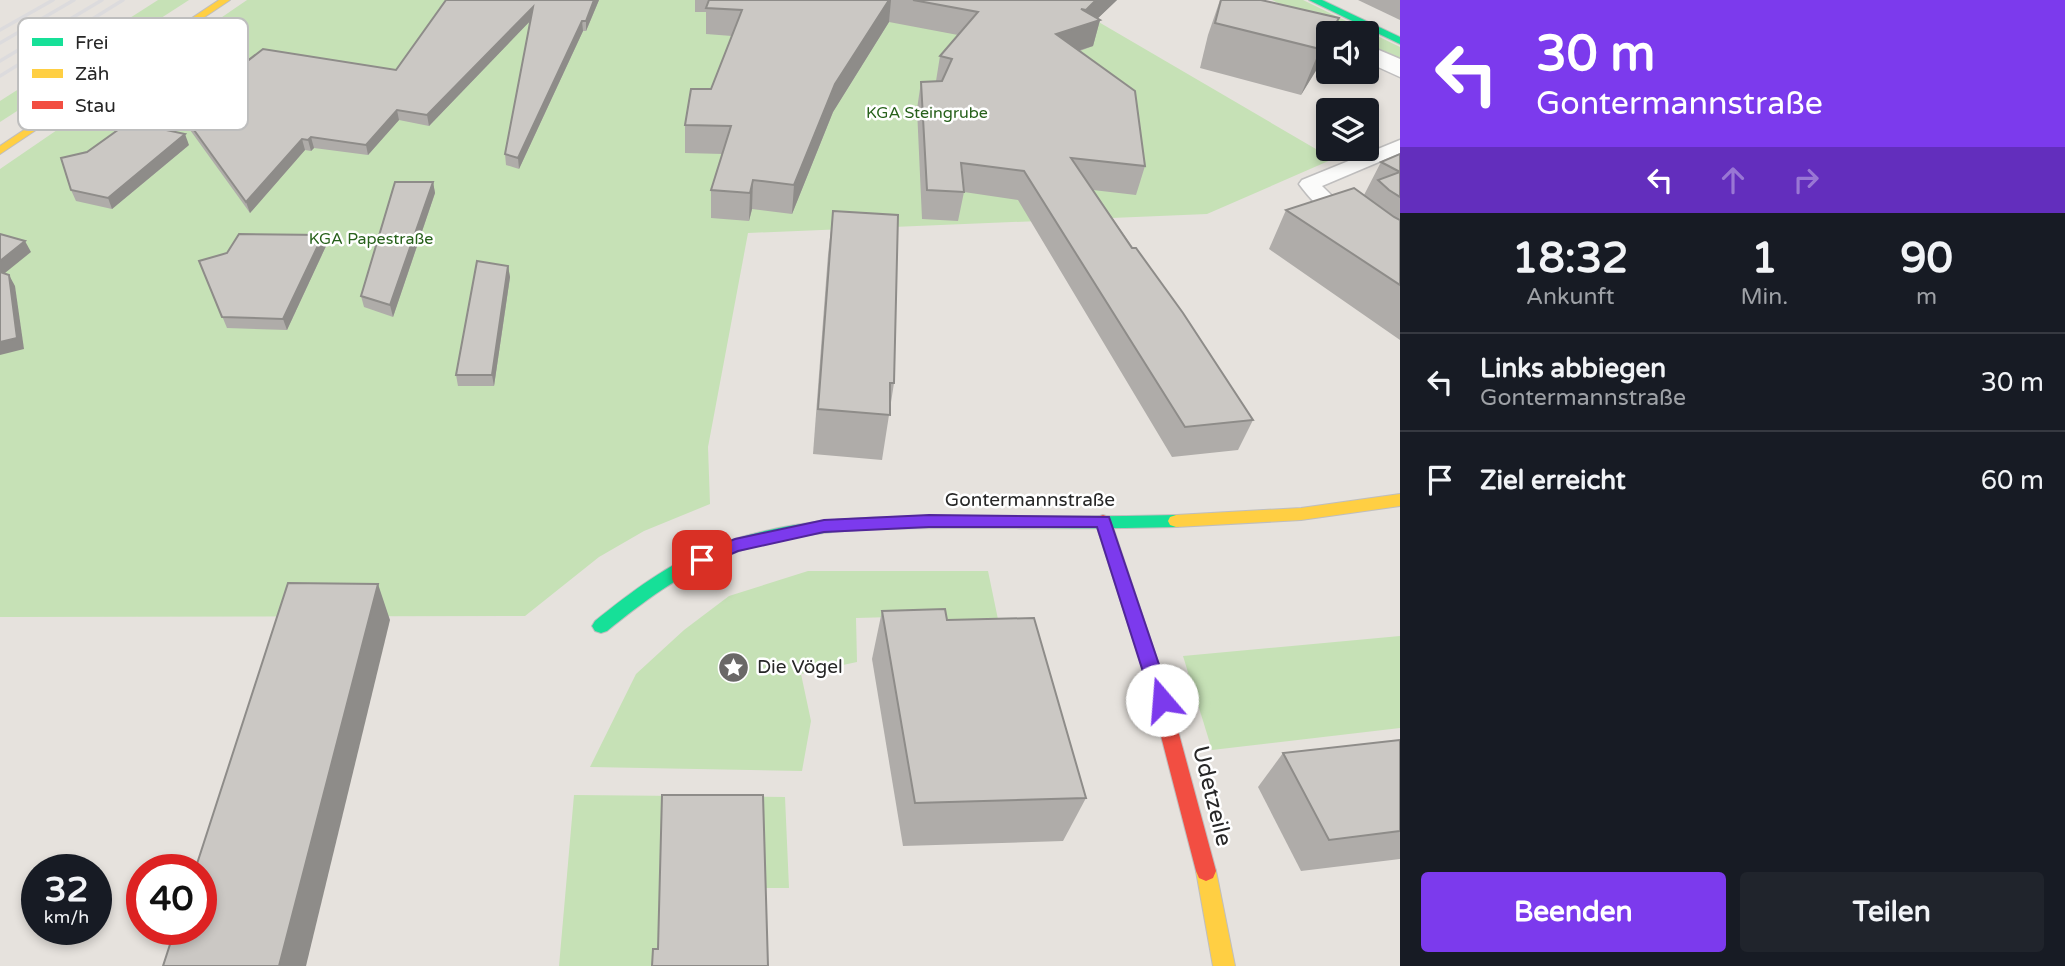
<!DOCTYPE html>
<html lang="de">
<head>
<meta charset="utf-8">
<style>
  body { margin:0; font-family:"Varela Round",sans-serif; background:#20242c; color:#f1f3f6; height:100vh; display:flex; flex-direction:column; font-size:26px; white-space:nowrap }
  * { box-sizing:border-box; margin:0 }
  p { font-size:23px; color:#9ea1a6 }
  .icon { flex:none; width:38px; height:38px; fill:none; stroke:currentColor; stroke-width:2; stroke-linecap:round; stroke-linejoin:round }
  .map { position:relative; flex:1; overflow:hidden }
  .side { display:flex; flex-direction:column; background:#171b24; width:665px }
  .side>* { flex:none }
  .top-card { background:#7c3aed; color:#fff; overflow:hidden }
  .buttons { position:absolute; left:1316px; top:21px; display:grid; gap:14px }
  .buttons a { display:grid; place-items:center; width:63px; height:63px; border-radius:7px; background:#171b24; box-shadow:0 4px 10px #0003; font-size:35px }
  .speed { position:absolute; left:21px; top:854px; display:flex; gap:14px; font-size:35px; font-weight:700; text-align:center }
  .speed>* { display:grid; place-content:center; width:91px; height:91px; border-radius:50%; background:#171b24; box-shadow:0 4px 10px #0003; line-height:1 }
  .speed small { font-size:18px; font-weight:400 }
  .speed .limit { border:10px solid #d22; background:#fff; color:#111 }
  .pin { position:absolute; display:grid; place-items:center; width:60px; height:60px; color:#fff; margin:-30px; border-radius:14px; box-shadow:0 4px 10px #0006 }
  .me { position:absolute; width:77px; margin:-38px; rotate:342deg; stroke-linejoin:round; filter:drop-shadow(0 0 5px #0008) }
  .turn { display:flex; align-items:center; gap:24px; height:147px; padding:0 21px; font-size:32px }
  .turn .icon { width:91px; height:91px; stroke-width:2.5 }
  .turn b { display:block; font-size:49px; line-height:60px }
  .lanes { display:flex; align-items:center; height:66px; padding:0 21px; background:#0003; justify-content:center; gap:35px; direction:ltr }
  .lanes .off { opacity:.35 }
  .eta { display:flex; justify-content:space-evenly; align-items:center; height:119px; text-align:center }
  .eta b { font-size:42px; font-weight:700; line-height:49px }
  .button { display:flex; gap:14px; margin-top:auto; padding:14px 21px }
  .button a { flex:1; height:80px; border-radius:7px; background:#7c3aed; color:#fff; font-size:28px; font-weight:700; line-height:80px; text-align:center }
  .button a+a { background:#20242c; color:#f1f3f6 }
  ul { padding:0; list-style:none }
  li { display:flex; align-items:center; gap:21px; height:98px; padding:0 21px; border-top:2px solid #363941 }
  li div { flex:1 }
  li b { display:block; font-size:26px }
  li em { font-style:normal }
  main { display:flex; flex:1; min-height:0 }
  .map>svg:first-child { display:block }
  .green { fill:#c6e1b6 }
  .lines { fill:none; stroke-linecap:round; stroke-linejoin:round }
  .lane-casing { stroke:#bfbebe; stroke-width:3 }
  .street-casing { stroke:#bfbebe; stroke-width:3 }
  .fast-casing { stroke:#bfbebe; stroke-width:2 }
  .slow-casing { stroke:#bfbebe; stroke-width:2 }
  .jam-casing { stroke:#bfbebe; stroke-width:2 }
  .lane { fill:#fbfbfa; fill-rule:evenodd }
  .street { fill:#fbfbfa; fill-rule:evenodd }
  .fast { fill:#16e098; fill-rule:evenodd }
  .slow { fill:#ffcf43; fill-rule:evenodd }
  .jam { fill:#f24e42; fill-rule:evenodd }
  .rail { stroke:#dcdbdd; stroke-width:3.5 }
  .wall { fill:#afaca9 }
  .shaded-wall { fill:#8e8c89 }
  .building { fill:#cbc8c4; stroke:#8e8c89; stroke-width:2 }
  .route { fill:#7c3aed; stroke:#51269a; stroke-width:2 }
  .labels { text-anchor:middle; dominant-baseline:central; stroke-width:5; stroke-linejoin:round; paint-order:stroke }
  .far-park-label { font-size:16px; fill:#27611b; stroke:#fff }
  .street-label { font-size:19px; fill:#272727; stroke:#fff }
  .poi-label { font-size:19px; fill:#272727; stroke:#fff; text-anchor:start }
  .near-street-label { font-size:23px; fill:#272727; stroke:#fff }
  .key { fill:#fff; stroke:#bebebe; stroke-width:2 }
  .key-label { font-size:19px; fill:#272727 }
</style>
</head>
<body>
<main>
<div class="map">
<svg width="1400" height="966" viewBox="0 0 1400 966">
  <rect width="100%" height="100%" fill="#e6e2dd"/>
  <g class="green">
    <polygon points="158,0 189,0 0,122 0,101"/>
    <polygon points="247,0 1061,0 1333,159 1207,214 748,233 708,447 710,504 644,531 599,557 525,616 0,617 0,169"/>
    <polygon points="1272,0 1303,0 1400,47 1400,64 1367,48 1367,33 1338,33"/>
    <polygon points="808,571 988,571 1006,658 928,616 856,618 857,662 801,674 811,721 802,771 590,767 636,674 684,630 729,596"/>
    <polygon points="1400,636 1400,728 1212,750 1183,656"/>
    <polygon points="574,795 785,797 789,888 761,888 661,966 559,966"/>
  </g>
  <g class="lines">
    <defs>
      <path id="lane" d="M1400,140V153L1322,186L1368,231L1400,251V266C1371,259 1317,209 1299,184L1302,180Z"/>
      <polygon id="street" points="1367,45 1400,59 1400,77 1367,62"/>
      <g id="fast">
        <polygon points="1309,0 1322,0 1400,37 1400,44"/>
        <path d="M1176,515L1182,517L1184,521L1182,525L1176,527C1107,529 1038,528 969,528C887,528 801,526 723,557C680,574 643,602 607,631L601,633L595,631L592,626L595,621C631,592 668,564 711,547C796,515 885,516 974,516C1041,516 1109,517 1176,515Z"/>
      </g>
      <g id="slow">
        <polygon points="219,0 230,0 0,154 0,146"/>
        <polygon points="1400,494 1400,506 1301,520 1176,527 1170,525 1168,521 1170,517 1176,515 1301,508"/>
        <polygon points="1206,861 1213,864 1216,871 1235,966 1213,966 1196,871 1199,864"/>
      </g>
      <polygon id="jam" points="1103,515 1109,517 1111,521 1166,686 1216,871 1213,878 1206,881 1199,878 1196,871 1148,686 1095,521 1097,517"/>
    </defs>
    <use href="#lane" class="lane-casing"/>
    <use href="#street" class="street-casing"/>
    <use href="#fast" class="fast-casing"/>
    <use href="#slow" class="slow-casing"/>
    <use href="#jam" class="jam-casing"/>
    <use href="#lane" class="lane"/>
    <use href="#street" class="street"/>
    <use href="#fast" class="fast"/>
    <use href="#slow" class="slow"/>
    <use href="#jam" class="jam"/>
    <g class="rail">
      <polyline points="0,30 53,0"/>
      <polyline points="0,43 74,0"/>
      <polyline points="0,61 102,0"/>
      <polyline points="0,76 123,0"/>
    </g>
  </g>
  <g class="wall">
    <polygon points="446,0 599,0 586,31 583,31 519,169 506,165 505,154 530,21 429,126 399,120 368,155 314,148 311,151 305,150 250,213 185,123 181,112 396,70"/>
    <polygon points="695,0 1117,0 1098,18 1100,20 1093,46 1080,51 1145,166 1136,195 1093,190 1253,420 1238,450 1172,457 1018,200 964,192 958,221 922,219 917,109 921,82 936,81 940,56 958,35 889,22 833,112 792,214 752,209 749,221 711,218 711,190 723,154 685,153 685,125 711,89 732,36 706,34 706,12 695,12"/>
    <polygon points="1220,0 1261,0 1328,33 1328,43 1320,64 1301,95 1200,68 1208,35"/>
    <polygon points="1358,0 1400,0 1400,20"/>
    <polygon points="189,145 112,209 76,201 71,190"/>
    <polygon points="1400,154 1400,340 1269,249 1286,210 1364,195 1381,162"/>
    <polygon points="433,182 435,193 393,317 364,307 361,296"/>
    <polygon points="833,211 894,383 882,460 813,454 828,255"/>
    <polygon points="326,246 287,330 227,328 199,261"/>
    <polygon points="508,266 510,277 494,386 458,386 456,375"/>
    <polygon points="882,611 947,620 1086,798 1063,841 903,846 872,659"/>
    <polygon points="1400,740 1400,859 1301,871 1258,787 1283,753"/>
  </g>
  <g class="shaded-wall">
    <polygon points="594,0 599,0 586,31 586,21"/>
    <polygon points="889,0 891,0 889,22 833,112 792,214 794,185 835,84"/>
    <polygon points="1096,0 1117,0 1094,22 1100,20 1093,46 1049,60 1056,34 1082,26 1086,10"/>
    <polygon points="533,7 534,17 429,126 427,115"/>
    <polygon points="582,21 583,31 519,169 518,158"/>
    <polygon points="1328,35 1328,43 1320,64 1301,95 1320,49"/>
    <polygon points="397,110 399,120 368,155 366,145"/>
    <polygon points="185,134 189,145 112,209 108,198"/>
    <polygon points="311,137 314,148 311,151 308,140"/>
    <polygon points="302,139 305,150 250,213 246,202"/>
    <polygon points="753,180 752,209 749,221 750,193"/>
    <polygon points="433,182 435,193 393,317 390,305"/>
    <polygon points="323,235 326,246 287,330 283,319"/>
    <polygon points="25,241 31,252 0,277 0,261"/>
    <polygon points="508,266 510,277 494,386 492,375"/>
    <polygon points="9,275 15,286 24,349 0,355 0,342"/>
    <polygon points="378,584 390,620 306,966 279,966"/>
  </g>
  <g class="building">
    <polygon points="446,0 594,0 586,21 582,21 518,158 505,154 533,7 427,115 397,110 366,145 311,137 308,140 302,139 246,202 181,112 263,49 396,70"/>
    <polygon points="709,0 889,0 835,84 794,185 753,180 750,193 711,190 731,126 685,125 691,89 711,89 742,10 706,8"/>
    <polygon points="913,0 1096,0 1086,10 1081,9 1100,20 1056,34 1135,91 1145,166 1071,158 1132,248 1136,248 1183,313 1253,420 1185,427 1024,171 961,163 964,192 927,190 921,82 942,81 952,59 940,56 978,12"/>
    <polygon points="1221,0 1261,0 1339,18 1330,33 1328,33 1328,35 1320,49 1215,23"/>
    <polygon points="129,122 185,134 108,198 71,190 61,158 87,152"/>
    <polygon points="1400,154 1400,197 1389,190 1378,180 1400,172 1381,162"/>
    <polygon points="395,182 433,182 390,305 361,296"/>
    <polygon points="1354,188 1394,217 1400,220 1400,285 1286,210"/>
    <polygon points="833,211 898,215 894,383 890,383 890,415 818,409"/>
    <polygon points="0,234 25,241 0,261"/>
    <polygon points="239,234 323,235 283,319 222,317 199,261 227,253"/>
    <polygon points="477,261 508,266 492,375 456,375"/>
    <polygon points="0,272 9,275 17,338 0,342"/>
    <polygon points="288,583 378,584 279,966 163,966 175,929 201,929 201,870 195,870"/>
    <polygon points="945,609 947,620 1034,618 1086,798 915,803 882,611"/>
    <polygon points="1400,740 1400,831 1329,840 1283,753"/>
    <polygon points="662,795 763,795 768,966 652,966 653,949 658,949"/>
  </g>
  <polygon class="route" points="929,515 1109,517 1171,700 1168,706 1162,708 1155,706 1152,700 1097,527 929,527 824,532 738,551 702,567 696,565 693,560 696,555 735,539 824,520"/>
  <defs>
    <symbol id="sight-disc" viewBox="-11 -11 22 22"><circle r="9.5" fill="#6a6867" stroke="#fff"/><path d="M0-6L1.8-2.2L6-1.7L2.9 1.2L3.7 5.4L0 3.3L-3.7 5.4L-2.9 1.2L-6-1.7L-1.8-2.2Z" fill="#fff"/></symbol>
  </defs>
  <g fill-rule="evenodd">
    <use href="#sight-disc" x="716" y="650" width="35" height="35"/>
  </g>
  <g class="labels">
    <g class="far-park-label">
      <text x="927" y="113">KGA Steingrube</text>
      <text x="371" y="239">KGA Papestraße</text>
    </g>
    <g class="street-label">
      <text x="1030" y="500">Gontermannstraße</text>
    </g>
    <g class="poi-label">
      <text x="757" y="667">Die Vögel</text>
    </g>
    <g class="near-street-label">
      <text transform="translate(1212 796) rotate(76)">Udetzeile</text>
    </g>
  </g>
  <rect x="18" y="18" width="230" height="112" rx="10" class="key"/>
  <rect x="32" y="38" width="31" height="8" fill="#16e098"/>
  <rect x="32" y="69" width="31" height="9" fill="#ffcf43"/>
  <rect x="32" y="101" width="31" height="8" fill="#f24e42"/>
  <g class="key-label">
    <text x="75" y="49">Frei</text>
    <text x="75" y="80">Zäh</text>
    <text x="75" y="112">Stau</text>
  </g>
</svg>
<div class="buttons">
<a><svg class="icon" aria-label="sound" viewBox="0 0 24 24"><path d="M4 9h4l5-4v14l-5-4H4zM17 9q2 3 0 6"/></svg></a>
<a><svg class="icon" aria-label="layers" viewBox="0 0 24 24"><path d="M12 4l9 5-9 5-9-5zM3 14l9 5 9-5"/></svg></a>
</div>
<div class="speed"><div>32<small>km/h</small></div><div class="limit">40</div></div>
<div class="pin" style="left:702px;top:560px;background:#d93025"><svg class="icon" aria-label="arrive" viewBox="0 0 24 24"><path d="M6 21V4h12l-3 4 3 4H6"/></svg></div>
<svg class="me" style="left:1162px;top:700px" viewBox="-20 -20 40 40"><circle r="19" fill="#fff"/><path d="M0-13L10 11 0 6-10 11z" fill="#7c3aed"/></svg>
</div>
<section class="side">
<div class="top-card">
<div class="turn"><svg class="icon" aria-label="left" viewBox="0 0 24 24"><path d="M17 20v-9H6M10 6l-5 5 5 5"/></svg><div><b>30 m</b>Gontermannstraße</div></div>
<div class="lanes"><svg class="icon" aria-label="left" viewBox="0 0 24 24"><path d="M17 20v-9H6M10 6l-5 5 5 5"/></svg><svg class="icon off" aria-label="ahead" viewBox="0 0 24 24"><path d="M12 20V5M6 11l6-6 6 6"/></svg><svg class="icon off" aria-label="right" viewBox="0 0 24 24"><path d="M7 20v-9h11M14 6l5 5-5 5"/></svg></div>
</div>
<div class="eta">
<div><b>18:32</b><p>Ankunft</p></div>
<div><b>1</b><p>Min.</p></div>
<div><b>90</b><p>m</p></div>
</div>
<ul>
<li><svg class="icon" aria-label="left" viewBox="0 0 24 24"><path d="M17 20v-9H6M10 6l-5 5 5 5"/></svg><div><b>Links abbiegen</b><p>Gontermannstraße</p></div><em>30 m</em></li>
<li><svg class="icon" aria-label="arrive" viewBox="0 0 24 24"><path d="M6 21V4h12l-3 4 3 4H6"/></svg><div><b>Ziel erreicht</b></div><em>60 m</em></li>
</ul>
<div class="button"><a>Beenden</a><a>Teilen</a></div>
</section>
</main>
</body>
</html>
